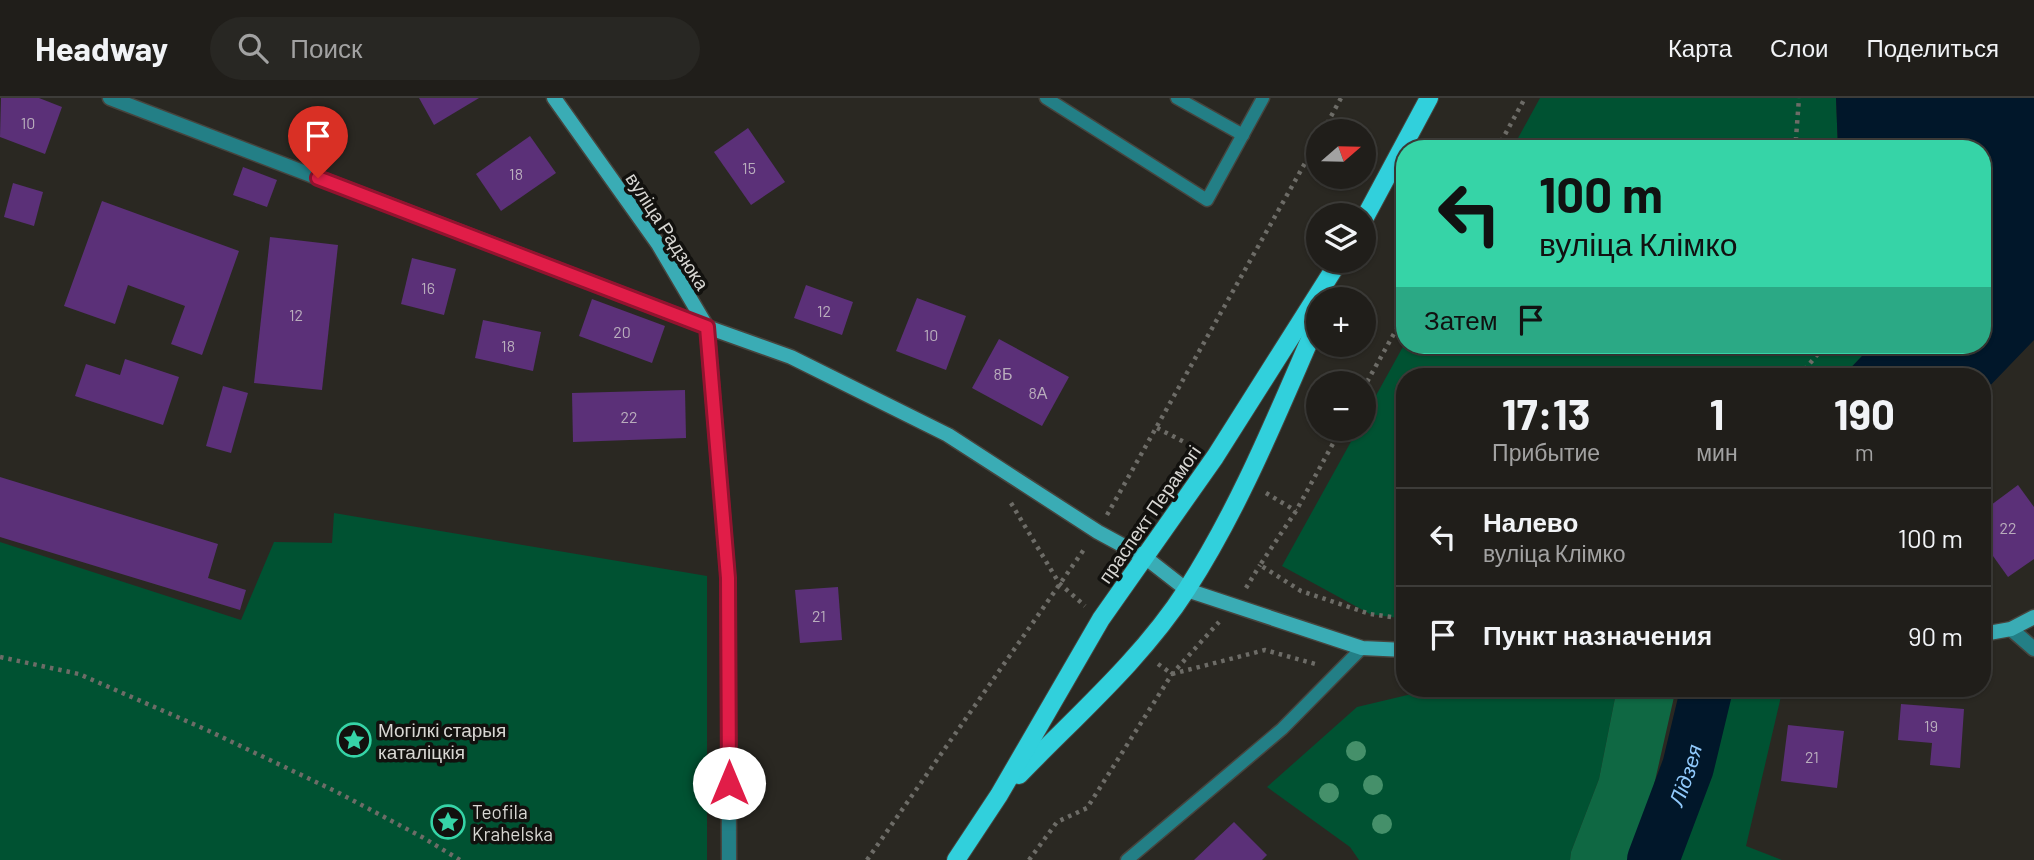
<!DOCTYPE html>
<html lang="ru">
<head>
<meta charset="utf-8">
<style>
  body { margin:0; font-family:Barlow,sans-serif; background:#282723; color:#f1f3f6; height:100vh; display:flex; flex-direction:column; font-size:26px; white-space:nowrap }
  * { box-sizing:border-box; margin:0 }
  p { font-size:23px; color:#a2a2a2 }
  .icon { flex:none; width:38px; height:38px; fill:none; stroke:currentColor; stroke-width:2; stroke-linecap:round; stroke-linejoin:round }
  .map { position:relative; flex:1; overflow:hidden }
  .panel { position:absolute; left:1396px; top:270px; width:595px; height:329px; display:flex; flex-direction:column; background:#201e1a; border-radius:28px; box-shadow:0 2px 5px #0004,0 0 0 2px #3d3c39 }
  .panel>* { flex:none }
  .hud { position:absolute; left:1396px; top:42px; width:595px; height:214px; border-radius:28px; box-shadow:0 2px 5px #0004,0 0 0 2px #3d3c39; background:#36d4a7; color:#111; overflow:hidden }
  .needle { width:46px; rotate:70deg }
  .tools { position:absolute; left:1306px; top:21px; display:grid; gap:14px }
  .tools a { display:grid; place-items:center; width:70px; height:70px; border-radius:50%; background:#201e1a; box-shadow:0 2px 5px #0004,0 0 0 2px #3d3c39; font-size:35px }
  .pin { position:absolute; display:grid; place-items:center; width:60px; height:60px; color:#fff; margin:-72px -30px; border-radius:50% 50% 50% 0; rotate:-45deg; box-shadow:0 0 7px #0007 }
  .pin .icon { rotate:45deg }
  .me { position:absolute; width:77px; margin:-38px; rotate:0deg; stroke-linejoin:round; filter:drop-shadow(0 0 5px #0008) }
  .turn { display:flex; align-items:center; gap:24px; height:147px; padding:0 28px; font-size:32px }
  .turn .icon { width:91px; height:91px; stroke-width:2.5 }
  .turn b { display:block; font-size:49px; line-height:60px }
  .then { display:flex; align-items:center; height:66px; padding:0 28px; background:#0003; gap:14px; font-size:26px }
  .eta { display:flex; justify-content:space-evenly; align-items:center; height:119px; text-align:center }
  .eta b { font-size:42px; font-weight:700; line-height:49px }
  ul { padding:0; list-style:none }
  li { display:flex; align-items:center; gap:21px; height:98px; padding:0 28px; border-top:2px solid #3d3c39 }
  li div { flex:1 }
  li b { display:block; font-size:26px }
  li em { font-style:normal }
  header { display:flex; align-items:center; gap:42px; box-sizing:border-box; height:98px; padding:0 35px; background:#201e1a; border-bottom:2px solid #3d3c39 }
  header strong { font-size:33px }
  nav { display:flex; gap:38px; margin-inline-start:auto; font-size:24px }
  .search { width:490px; height:63px; background:#282723; display:flex; align-items:center; gap:18px; box-sizing:border-box; padding:0 24px; border-radius:38px; color:#a2a2a2; font-size:26px }
  .map>svg:first-child { display:block }
  .green { fill:#005232 }
  .forest { fill:#0f6843 }
  .water { fill:#01172a }
  .lines { fill:none; stroke-linecap:round; stroke-linejoin:round }
  .river { stroke:#01172a; stroke-width:52 }
  .building { fill:#5b3078 }
  .lane-casing { stroke:#46443e; stroke-width:15 }
  .street-casing { stroke:#46443e; stroke-width:17 }
  .secondary-casing { stroke:#46443e; stroke-width:17 }
  .primary-casing { stroke:#46443e; stroke-width:20 }
  .path { stroke:#6d6c67; stroke-width:4.5; stroke-dasharray:3.5 5; stroke-linecap:butt }
  .lane { stroke:#237f86; stroke-width:12 }
  .street { stroke:#237f86; stroke-width:14 }
  .secondary { stroke:#3aacb5; stroke-width:14 }
  .primary { stroke:#31d0dc; stroke-width:18 }
  .tree { fill:#45906a }
  .route-casing { stroke:#92132f; stroke-width:18 }
  .route { stroke:#e11d48; stroke-width:12 }
  .labels { text-anchor:middle; dominant-baseline:central; stroke-width:7; stroke-linejoin:round; paint-order:stroke }
  .number-label { font-size:16px; fill:#b9adbc }
  .street-label { font-size:19px; fill:#d8d7d3; stroke:#12110e }
  .poi-label { font-size:19px; fill:#d8d7d3; stroke:#12110e; text-anchor:start }
  .water-label { font-size:21px; font-style:italic; fill:#91cafc; stroke:#12110e }
</style>
</head>
<body>
<header>
<strong>Headway</strong>
<div class="search"><svg class="icon" aria-label="search" viewBox="0 0 24 24"><circle cx="10" cy="10" r="6"/><path d="M15 15l6 6"/></svg>Поиск</div>
<nav><a>Карта</a><a>Слои</a><a>Поделиться</a></nav>
</header>
<div class="map">
<svg width="2034" height="762" viewBox="0 0 2034 762">
  <rect width="100%" height="100%" fill="#2a2822"/>
  <g class="green">
    <polygon points="1540,0 1836,0 1838,51 1512,51"/>
    <polygon points="1405,245 1405,247 1862,247 1862,258 1843,278 1405,278 1405,521 1370,516 1282,468 1358,331 1363,331 1363,321"/>
    <polygon points="334,415 707,478 707,762 0,762 0,444 241,522 274,444 332,445"/>
    <polygon points="1437,590 1617,590 1599,681 1571,754 1570,762 1359,762 1350,749 1267,689 1357,609"/>
    <polygon points="1723,590 1783,590 1746,748 1782,762 1677,762 1716,605"/>
  </g>
  <polygon class="forest" points="1617,590 1659,590 1674,599 1637,762 1570,762 1571,754 1599,681"/>
  <polygon class="water" points="1836,0 2034,0 2034,242 1983,295 1983,278 1843,278 1862,258 1862,247 1983,247 1983,51 1838,51"/>
  <g class="lines">
    <path class="river" id="s1" d="M1653,762L1688,669L1707,590"/>
  </g>
  <g class="building">
    <polygon points="1,0 39,0 62,9 45,56 0,39"/>
    <polygon points="419,0 479,0 434,27"/>
    <polygon points="748,30 785,84 751,107 714,54"/>
    <polygon points="530,38 556,75 501,113 476,76"/>
    <polygon points="243,69 277,82 267,109 233,97"/>
    <polygon points="13,85 43,94 34,128 4,119"/>
    <polygon points="102,103 239,153 202,257 171,246 185,208 128,187 115,226 64,208"/>
    <polygon points="270,139 338,147 322,292 254,285"/>
    <polygon points="412,160 456,171 444,217 401,206"/>
    <polygon points="806,187 853,204 842,237 794,220"/>
    <polygon points="917,200 966,218 946,272 896,253"/>
    <polygon points="592,201 665,228 652,265 579,238"/>
    <polygon points="483,222 541,234 533,273 475,260"/>
    <polygon points="999,241 1069,279 1042,328 972,290"/>
    <polygon points="125,261 179,279 163,327 75,298 86,266 120,277"/>
    <polygon points="223,288 248,295 231,355 206,348"/>
    <polygon points="685,292 686,340 573,344 572,295"/>
    <polygon points="0,379 218,446 208,480 246,492 240,512 0,439"/>
    <polygon points="2018,387 2034,409 2034,461 2008,479 1983,444 1983,413"/>
    <polygon points="838,489 842,542 800,545 795,492"/>
    <polygon points="1901,606 1964,611 1960,670 1930,667 1932,645 1898,642"/>
    <polygon points="1788,627 1844,633 1837,690 1781,683"/>
    <polygon points="1234,724 1267,757 1262,762 1194,762"/>
  </g>
  <g class="lines">
    <defs>
      <g id="lane">
        <polyline points="1046,0 1207,102 1263,0"/>
        <polyline points="1177,0 1243,37"/>
        <polyline points="1127,762 1282,631 1362,550"/>
      </g>
      <g id="street">
        <polyline points="110,0 707,229 728,480 729,762"/>
        <polyline points="2011,531 2034,551"/>
      </g>
      <g id="secondary">
        <polyline points="554,0 658,146 707,229 791,259 948,337 1098,434 1146,460 1187,492 1362,550 1405,552"/>
        <polyline points="1983,536 2011,531 2034,519"/>
      </g>
      <g id="primary">
        <polyline points="1363,123 1429,0"/>
        <path d="M1019,677C1076,618 1142,561 1187,491C1241,407 1278,314 1318,223"/>
        <polyline points="956,762 999,697 1101,521 1215,359 1339,163"/>
      </g>
    </defs>
    <use href="#lane" class="lane-casing"/>
    <use href="#street" class="street-casing"/>
    <use href="#secondary" class="secondary-casing"/>
    <use href="#primary" class="primary-casing"/>
    <g class="path">
      <polyline points="1323,33 1341,0"/>
      <polyline points="1497,51 1525,0"/>
      <polyline points="1797,51 1796,40 1799,0"/>
      <polyline points="1799,278 1817,257 1818,247"/>
      <polyline points="1363,291 1405,216"/>
      <polyline points="1157,330 1194,349"/>
      <polyline points="1341,331 1296,413 1260,467 1301,493 1370,516 1405,521"/>
      <polyline points="1266,395 1296,413"/>
      <polyline points="1011,405 1059,485 1085,508"/>
      <polyline points="1107,417 1318,42"/>
      <polyline points="1246,490 1260,467"/>
      <polyline points="0,559 79,576 207,632 337,694 422,739 460,762"/>
      <polyline points="1158,566 1172,576 1265,552 1319,567"/>
      <polyline points="867,762 1085,450"/>
      <polyline points="1029,762 1057,724 1087,710 1172,576 1219,524"/>
    </g>
    <use href="#lane" class="lane"/>
    <use href="#street" class="street"/>
    <use href="#secondary" class="secondary"/>
    <use href="#primary" class="primary"/>
  </g>
  <g class="tree">
    <circle cx="1356" cy="653" r="10"/>
    <circle cx="1373" cy="687" r="10"/>
    <circle cx="1329" cy="695" r="10"/>
    <circle cx="1382" cy="726" r="10"/>
  </g>
  <g class="lines">
    <defs>
      <polyline id="route" points="318,80 707,229 728,480 729,685"/>
    </defs>
    <use href="#route" class="route-casing"/>
    <use href="#route" class="route"/>
  </g>
  <defs>
    <symbol id="sight-ring" viewBox="-11 -11 22 22"><circle r="9.5" fill="#12110e" stroke="#36d4a7" stroke-width="1.5"/><path d="M0-6L1.8-2.2L6-1.7L2.9 1.2L3.7 5.4L0 3.3L-3.7 5.4L-2.9 1.2L-6-1.7L-1.8-2.2Z" fill="#36d4a7"/></symbol>
  </defs>
  <g fill-rule="evenodd">
    <use href="#sight-ring" x="335" y="623" width="38" height="38"/>
    <use href="#sight-ring" x="429" y="705" width="38" height="38"/>
  </g>
  <g class="labels">
    <g class="number-label">
      <text x="28" y="24">10</text>
      <text x="749" y="69">15</text>
      <text x="516" y="75">18</text>
      <text x="428" y="189">16</text>
      <text x="824" y="212">12</text>
      <text x="296" y="216">12</text>
      <text x="622" y="233">20</text>
      <text x="931" y="236">10</text>
      <text x="508" y="247">18</text>
      <text x="1003" y="275">8Б</text>
      <text x="1038" y="294">8А</text>
      <text x="629" y="318">22</text>
      <text x="2008" y="429">22</text>
      <text x="819" y="517">21</text>
      <text x="1931" y="627">19</text>
      <text x="1812" y="658">21</text>
    </g>
    <g class="street-label">
      <text transform="translate(668 133) rotate(57)">вуліца Радзюка</text>
      <text transform="translate(1149 416) rotate(-55)">праспект Перамогі</text>
    </g>
    <g class="poi-label">
      <text x="378" y="631">Могілкі старыя<tspan x="378" dy="22">каталіцкія</tspan></text>
      <text x="472" y="713">Teofila<tspan x="472" dy="22">Krahelska</tspan></text>
    </g>
    <g class="water-label">
      <text stroke="none"><textPath href="#s1" startOffset="91">Лідзея</textPath></text>
    </g>
  </g>
</svg>
<div class="tools">
<a><svg class="needle" viewBox="-14 -14 28 28"><path d="M0-13l5 13h-10z" fill="#e53935"/><path d="M0 13l5-13h-10z" fill="#a2a2a2"/></svg></a>
<a><svg class="icon" aria-label="layers" viewBox="0 0 24 24"><path d="M12 4l9 5-9 5-9-5zM3 14l9 5 9-5"/></svg></a>
<a>+</a>
<a>−</a>
</div>
<div class="pin" style="left:318px;top:80px;background:#d93025"><svg class="icon" aria-label="arrive" viewBox="0 0 24 24"><path d="M6 21V4h12l-3 4 3 4H6"/></svg></div>
<svg class="me" style="left:729px;top:685px" viewBox="-20 -20 40 40"><circle r="19" fill="#fff"/><path d="M0-13L10 11 0 6-10 11z" fill="#e11d48"/></svg>
<div class="hud">
<div class="turn"><svg class="icon" aria-label="left" viewBox="0 0 24 24"><path d="M17 20v-9H6M10 6l-5 5 5 5"/></svg><div><b>100 m</b>вуліца Клімко</div></div>
<div class="then">Затем<svg class="icon" aria-label="arrive" viewBox="0 0 24 24"><path d="M6 21V4h12l-3 4 3 4H6"/></svg></div>
</div>
<section class="panel">
<div class="eta">
<div><b>17:13</b><p>Прибытие</p></div>
<div><b>1</b><p>мин</p></div>
<div><b>190</b><p>m</p></div>
</div>
<ul>
<li><svg class="icon" aria-label="left" viewBox="0 0 24 24"><path d="M17 20v-9H6M10 6l-5 5 5 5"/></svg><div><b>Налево</b><p>вуліца Клімко</p></div><em>100 m</em></li>
<li><svg class="icon" aria-label="arrive" viewBox="0 0 24 24"><path d="M6 21V4h12l-3 4 3 4H6"/></svg><div><b>Пункт назначения</b></div><em>90 m</em></li>
</ul>
</section>
</div>
</body>
</html>
